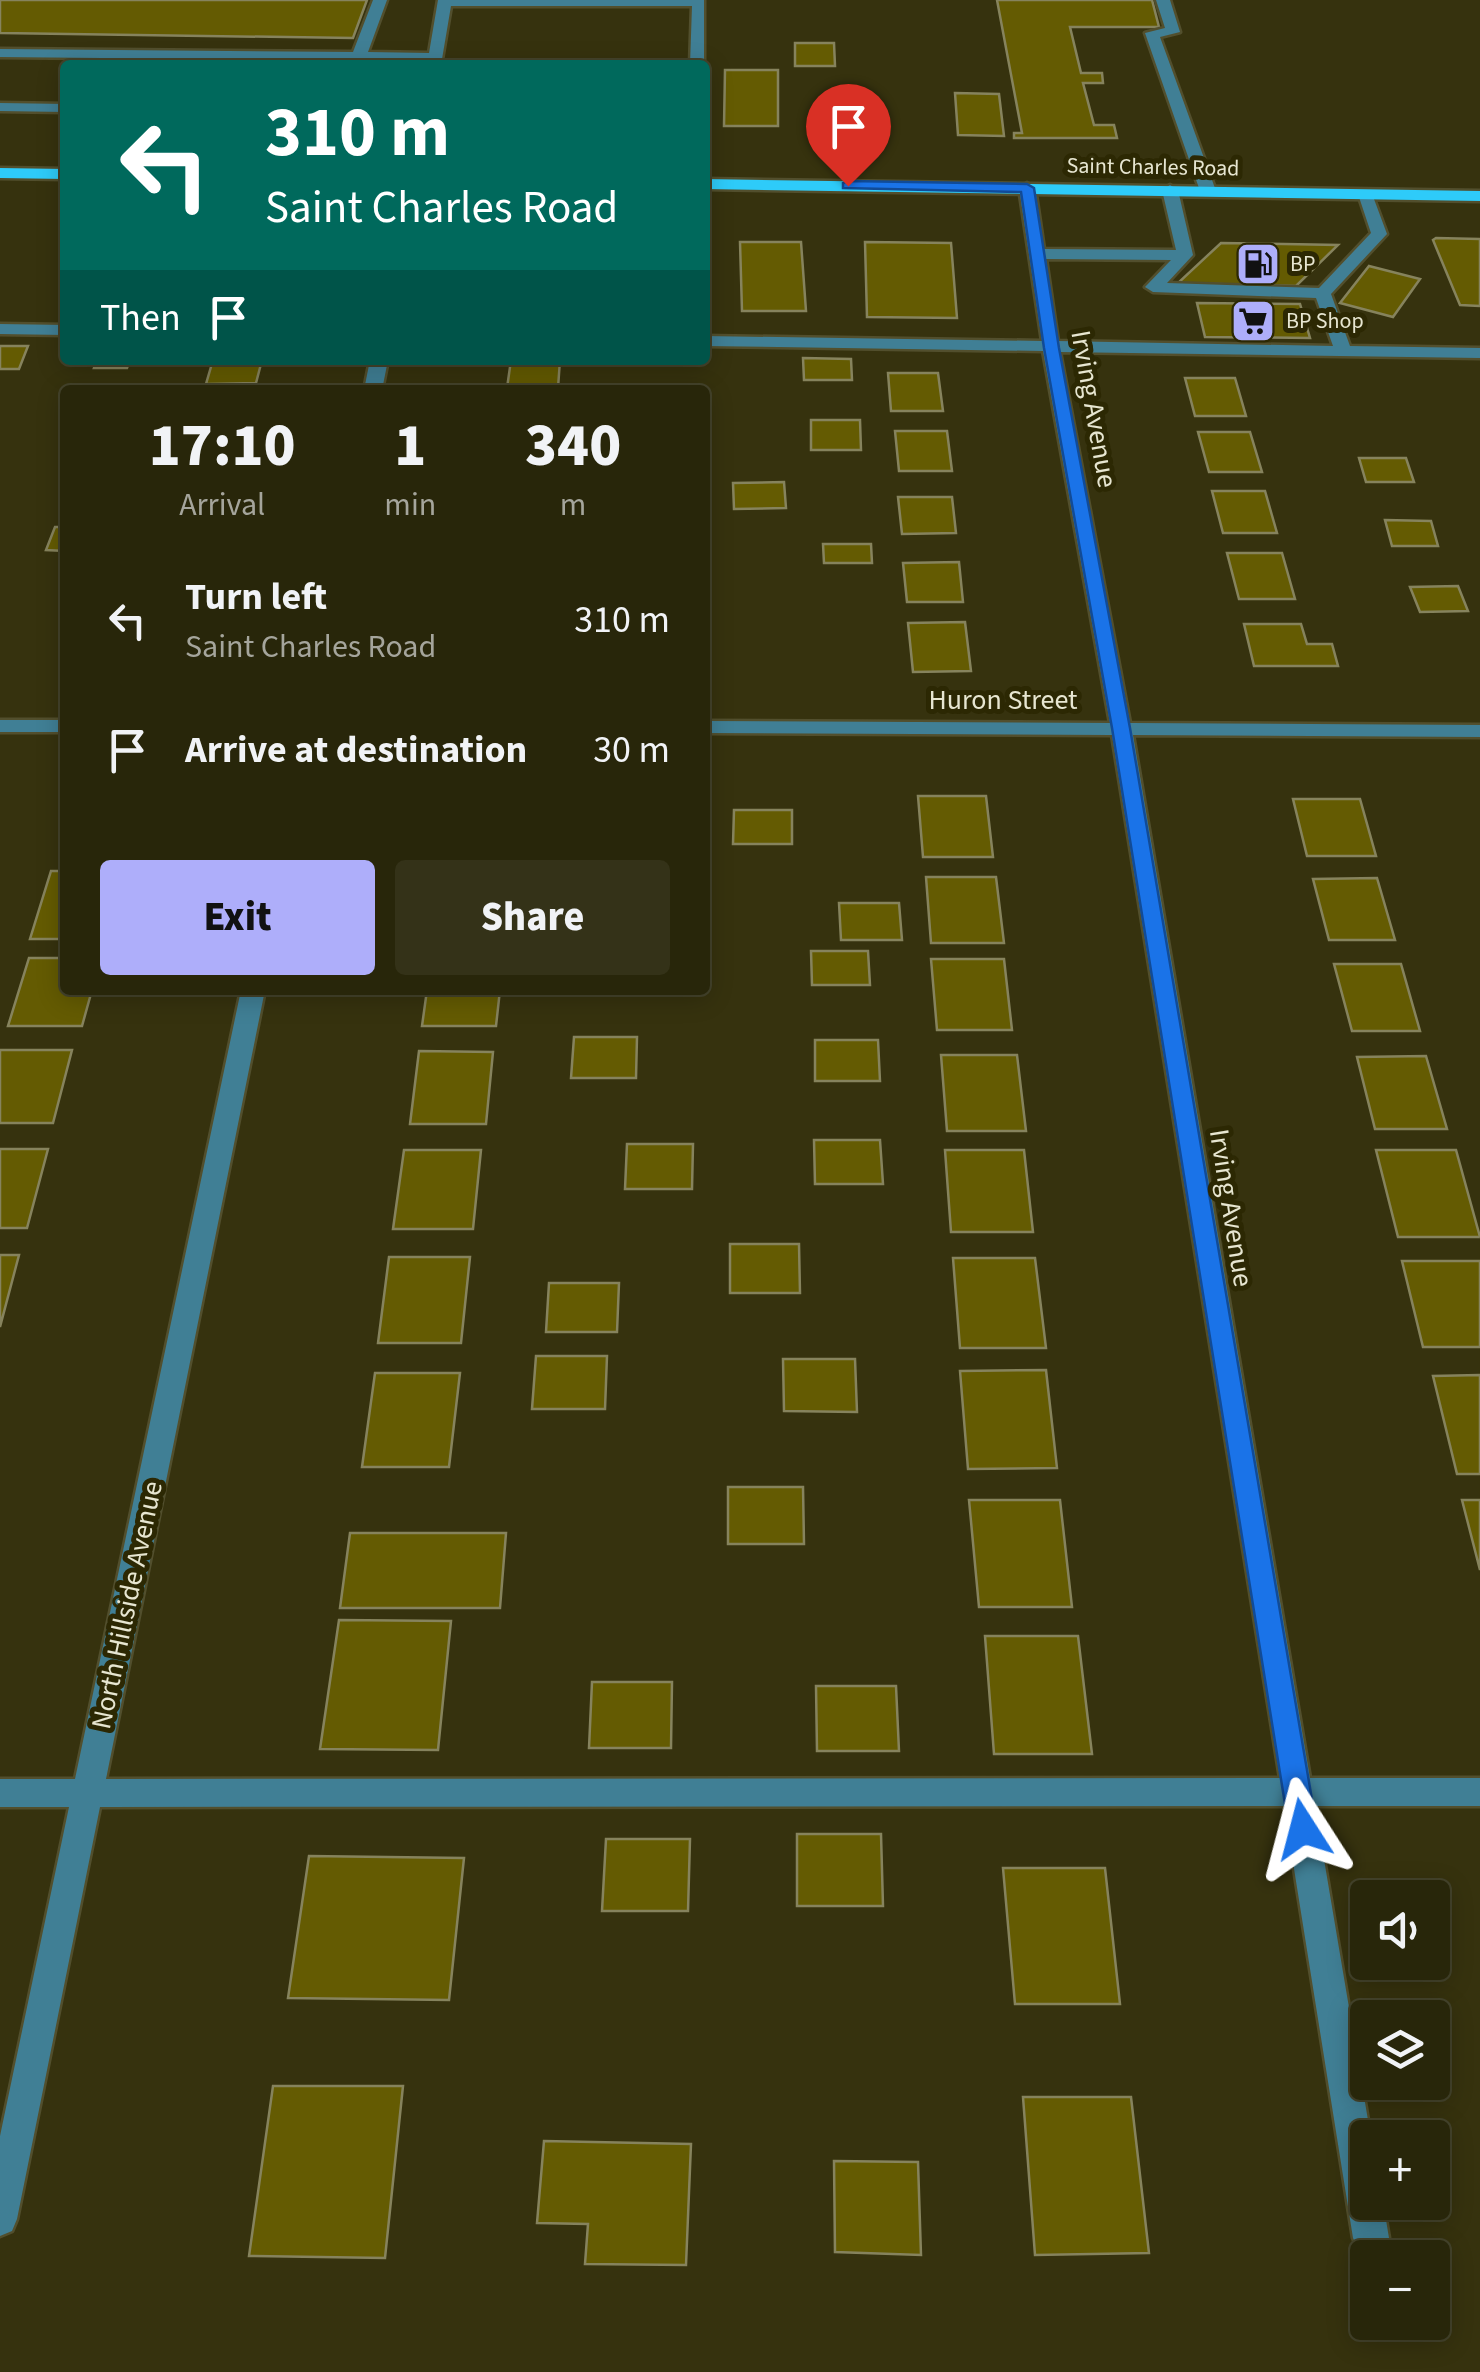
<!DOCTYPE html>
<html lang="en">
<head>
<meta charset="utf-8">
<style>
  body { margin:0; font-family:"Source Sans 3",sans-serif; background:#343218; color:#f1f3f6; height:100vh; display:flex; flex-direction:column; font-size:38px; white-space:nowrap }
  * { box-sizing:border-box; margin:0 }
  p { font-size:32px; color:#a5a59c }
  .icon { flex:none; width:55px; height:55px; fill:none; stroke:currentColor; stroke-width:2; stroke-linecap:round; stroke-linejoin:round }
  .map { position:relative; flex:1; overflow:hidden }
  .panel { position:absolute; left:60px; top:385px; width:650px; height:610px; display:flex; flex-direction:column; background:#28260a; border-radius:10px; box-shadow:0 5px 25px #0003,0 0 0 2px #44432b }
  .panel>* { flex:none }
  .banner { position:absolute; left:60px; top:60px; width:650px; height:305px; border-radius:10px; box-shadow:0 5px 25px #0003,0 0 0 2px #44432b; background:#00695c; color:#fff; overflow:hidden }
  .controls { position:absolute; left:1350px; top:1880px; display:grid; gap:20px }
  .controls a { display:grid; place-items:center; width:100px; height:100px; border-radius:10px; background:#28260a; box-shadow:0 5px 25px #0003,0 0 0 2px #44432b; font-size:50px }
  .pin { position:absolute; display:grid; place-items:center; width:85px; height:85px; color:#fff; margin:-102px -42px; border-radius:50% 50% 50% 0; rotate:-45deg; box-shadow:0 0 10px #0007 }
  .pin .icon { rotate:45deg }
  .me { position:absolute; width:110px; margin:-55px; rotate:351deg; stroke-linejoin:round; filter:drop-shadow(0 0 8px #0008) }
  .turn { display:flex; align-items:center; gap:35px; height:210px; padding:0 40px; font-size:45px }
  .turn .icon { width:130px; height:130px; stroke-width:2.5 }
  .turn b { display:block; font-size:70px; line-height:85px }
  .then { display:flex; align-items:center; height:95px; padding:0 40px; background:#0003; gap:20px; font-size:38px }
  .eta { display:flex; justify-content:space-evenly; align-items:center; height:170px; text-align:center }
  .eta b { font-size:60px; font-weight:800; line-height:70px }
  .primary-button { display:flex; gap:20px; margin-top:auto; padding:20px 40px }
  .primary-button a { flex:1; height:115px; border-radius:10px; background:#aeaefa; color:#111; font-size:40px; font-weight:800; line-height:115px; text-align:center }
  .primary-button a+a { background:#343218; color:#f1f3f6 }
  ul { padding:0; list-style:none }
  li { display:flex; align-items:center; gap:30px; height:130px; padding:0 40px }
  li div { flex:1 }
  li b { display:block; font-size:38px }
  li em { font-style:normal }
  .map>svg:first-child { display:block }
  .building { fill:#645b02; stroke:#86835d; stroke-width:2.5 }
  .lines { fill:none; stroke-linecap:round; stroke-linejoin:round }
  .minor-casing { stroke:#524f2d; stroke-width:5 }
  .major-casing { stroke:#524f2d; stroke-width:5 }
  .minor { fill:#407f95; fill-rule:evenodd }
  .major { fill:#2ecbf9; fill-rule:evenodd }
  .route { fill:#1a73e8; stroke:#114b97; stroke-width:2.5 }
  .labels { text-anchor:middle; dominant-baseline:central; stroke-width:10; stroke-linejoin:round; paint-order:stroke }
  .far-street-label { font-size:22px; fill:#e7e6d1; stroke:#2c2803 }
  .far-poi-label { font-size:22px; fill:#e7e6d1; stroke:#2c2803; text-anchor:start }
  .street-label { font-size:28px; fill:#e7e6d1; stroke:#2c2803 }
</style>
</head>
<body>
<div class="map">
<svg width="1480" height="2372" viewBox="0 0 1480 2372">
  <rect width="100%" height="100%" fill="#36320e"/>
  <g class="building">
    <polygon points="0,0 367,0 353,38 0,33"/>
    <polygon points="997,0 1152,0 1159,27 1070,27 1081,73 1102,73 1103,83 1083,83 1094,125 1114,125 1117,138 1014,138 1014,133 1022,133"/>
    <polygon points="795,43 834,43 835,66 795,66"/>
    <polygon points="517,60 576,60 575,65 516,65"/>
    <polygon points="725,70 778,70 778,126 724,126"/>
    <polygon points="955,93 999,94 1004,136 958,135"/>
    <polygon points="1436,238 1480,239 1480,306 1460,305 1433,240"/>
    <polygon points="740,242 801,242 806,311 742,311"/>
    <polygon points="865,242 951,243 957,318 867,317"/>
    <polygon points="1221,243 1338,245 1296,286 1178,283"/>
    <polygon points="1369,266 1420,279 1393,317 1340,303"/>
    <polygon points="1197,303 1300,304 1310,338 1205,337"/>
    <polygon points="0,346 28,346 19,369 0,369"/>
    <polygon points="803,358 851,359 852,380 804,380"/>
    <polygon points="97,360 130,360 127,368 94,368"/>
    <polygon points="213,360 262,360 256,383 206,384"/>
    <polygon points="511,360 560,360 558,388 507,388"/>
    <polygon points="888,373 938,373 943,411 891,411"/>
    <polygon points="1185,378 1235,378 1246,416 1195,416"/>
    <polygon points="811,420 860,420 861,450 811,450"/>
    <polygon points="895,431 947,431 952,471 899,471"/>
    <polygon points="1198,432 1250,432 1262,472 1209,472"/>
    <polygon points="1359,458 1406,458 1414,482 1366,482"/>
    <polygon points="784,482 786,508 734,509 733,483"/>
    <polygon points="1212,491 1265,491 1277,533 1223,533"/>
    <polygon points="898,497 952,497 956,533 902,534"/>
    <polygon points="1385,520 1431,521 1438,546 1392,546"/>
    <polygon points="55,527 65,527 65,551 46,550"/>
    <polygon points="823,544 871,544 872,563 824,563"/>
    <polygon points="1227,553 1282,553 1295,599 1239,599"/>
    <polygon points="959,562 963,602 907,602 903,563"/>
    <polygon points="1458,586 1468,611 1420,612 1410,587"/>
    <polygon points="965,622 971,671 913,672 908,623"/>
    <polygon points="1244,624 1301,624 1307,644 1332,644 1338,666 1254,666"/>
    <polygon points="918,796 986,796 993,857 923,857"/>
    <polygon points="1293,799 1360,799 1376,856 1307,856"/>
    <polygon points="734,810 792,810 792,844 733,844"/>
    <polygon points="51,871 65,871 65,939 30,939"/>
    <polygon points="926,877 996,877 1004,943 931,943"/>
    <polygon points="1377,878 1395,940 1329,940 1313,879"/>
    <polygon points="839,903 899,903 902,940 841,940"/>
    <polygon points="811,951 868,951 870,985 812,985"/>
    <polygon points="29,958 65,958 65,990 92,990 82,1026 8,1026"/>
    <polygon points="931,959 1004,959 1012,1030 937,1030"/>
    <polygon points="1334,964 1401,964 1420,1031 1352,1031"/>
    <polygon points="427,990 500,990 496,1026 422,1026"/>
    <polygon points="574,1037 637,1037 636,1078 571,1078"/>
    <polygon points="815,1040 878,1040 880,1081 815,1081"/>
    <polygon points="0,1050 72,1050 53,1123 0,1123"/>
    <polygon points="419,1051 493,1052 486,1124 410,1124"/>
    <polygon points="941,1055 1017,1055 1026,1131 947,1131"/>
    <polygon points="1426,1056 1447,1129 1375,1129 1357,1057"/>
    <polygon points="814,1140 880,1140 883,1184 815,1184"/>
    <polygon points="627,1144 693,1144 692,1189 625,1189"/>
    <polygon points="0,1149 48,1149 27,1228 0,1228"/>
    <polygon points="404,1150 481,1150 473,1229 393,1229"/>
    <polygon points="945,1150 1024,1150 1033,1232 951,1232"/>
    <polygon points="1376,1150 1456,1150 1480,1237 1398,1237"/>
    <polygon points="730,1244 799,1244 800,1293 730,1293"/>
    <polygon points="0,1255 19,1255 0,1327"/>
    <polygon points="389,1257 470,1257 461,1343 378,1343"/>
    <polygon points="953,1258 1035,1258 1046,1348 960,1348"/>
    <polygon points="1402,1261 1480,1261 1480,1347 1423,1347"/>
    <polygon points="549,1283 619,1283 617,1332 546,1332"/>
    <polygon points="536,1356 607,1356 605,1409 532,1409"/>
    <polygon points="783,1359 855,1359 857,1412 784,1411"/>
    <polygon points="1046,1370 1057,1468 968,1469 960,1371"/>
    <polygon points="375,1373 460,1373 449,1467 362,1467"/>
    <polygon points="1480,1375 1480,1474 1457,1474 1433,1376"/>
    <polygon points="728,1487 803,1487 804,1544 728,1544"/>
    <polygon points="969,1500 1060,1500 1072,1607 979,1607"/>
    <polygon points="1462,1500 1480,1500 1480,1570"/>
    <polygon points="350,1533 506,1533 500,1608 340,1608"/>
    <polygon points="339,1620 451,1621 438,1750 320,1749"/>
    <polygon points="985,1636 1078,1636 1092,1754 994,1754"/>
    <polygon points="592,1682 672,1682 671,1748 589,1748"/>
    <polygon points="816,1686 896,1686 899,1751 817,1751"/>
    <polygon points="797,1834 881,1834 883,1906 797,1906"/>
    <polygon points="606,1839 690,1839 688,1911 602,1911"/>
    <polygon points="309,1856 464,1858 449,2000 288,1998"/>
    <polygon points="1003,1868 1105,1868 1120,2004 1015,2004"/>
    <polygon points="273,2086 403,2086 385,2258 249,2256"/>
    <polygon points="1023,2097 1131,2097 1149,2253 1035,2255"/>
    <polygon points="544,2141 691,2144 686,2265 585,2264 588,2224 537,2223"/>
    <polygon points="834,2161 918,2162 921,2255 835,2252"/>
  </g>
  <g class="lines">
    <defs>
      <g id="minor">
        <polygon points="373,0 387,0 368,52 429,53 438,0 704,0 704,65 690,65 692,6 451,6 441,65 427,65 428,61 0,57 0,49 353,52"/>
        <polygon points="1156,0 1170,0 1180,32 1160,37 1216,191 1213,194 1200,191 1145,33 1165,28"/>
        <polygon points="0,103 65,104 65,112 0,111"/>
        <path d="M1027,183L1035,188L1044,249L1176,250L1162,190L1170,185L1178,190L1193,255L1167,283L1319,288L1371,233L1358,194L1371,191L1387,234L1331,294L1350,346L1480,348V358L1060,352L1130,723L1480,725V737L1133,735L1310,1778H1480V1806H1315L1371,2138H1368V2202H1383L1389,2238L1383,2250L1371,2256L1359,2250L1353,2238L1284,1806L100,1807L17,2219L12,2231L0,2236V2136L69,1807H0V1779H75L241,990H265L106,1779L1280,1778L1112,735L705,733V721L1110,723L1043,351L705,346V336L1042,341L1019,188ZM1046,259L1171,260L1145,287L1153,292L1316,298L1333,346L1058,341Z"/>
        <polygon points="0,324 65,325 65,335 0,334"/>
        <polygon points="370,360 388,360 382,390 364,390"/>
        <rect x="0" y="720" width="65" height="12"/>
      </g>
      <g id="major">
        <polygon points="0,168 65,169 65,179 0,178"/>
        <polygon points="705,179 1480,191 1480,201 705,189"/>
      </g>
    </defs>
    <use href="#minor" class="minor-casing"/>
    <use href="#major" class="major-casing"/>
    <use href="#minor" class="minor"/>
    <use href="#major" class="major"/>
  </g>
  <polygon class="route" points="848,181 1027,184 1034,188 1059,348 1130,728 1317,1829 1313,1838 1303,1842 1293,1838 1289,1829 1112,728 1044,348 1021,192 843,188 843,183"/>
  <defs>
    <symbol id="fuel-square" viewBox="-11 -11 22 22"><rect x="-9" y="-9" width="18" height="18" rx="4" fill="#aeaefa" stroke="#2c2803"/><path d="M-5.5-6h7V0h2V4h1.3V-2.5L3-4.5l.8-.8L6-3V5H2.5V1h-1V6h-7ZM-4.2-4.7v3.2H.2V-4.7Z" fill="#111"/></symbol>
    <symbol id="supermarket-square" viewBox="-11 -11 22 22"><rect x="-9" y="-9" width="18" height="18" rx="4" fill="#aeaefa" stroke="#2c2803"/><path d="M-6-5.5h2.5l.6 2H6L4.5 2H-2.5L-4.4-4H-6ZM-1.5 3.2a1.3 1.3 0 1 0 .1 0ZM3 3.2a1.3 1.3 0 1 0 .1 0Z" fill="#111"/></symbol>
  </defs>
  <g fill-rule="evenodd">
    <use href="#fuel-square" x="1233" y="239" width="50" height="50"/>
    <use href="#supermarket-square" x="1228" y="296" width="50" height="50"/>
  </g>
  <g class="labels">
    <g class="far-street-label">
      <text transform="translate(1153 167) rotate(1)">Saint Charles Road</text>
    </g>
    <g class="far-poi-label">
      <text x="1290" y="264">BP</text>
      <text x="1286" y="321">BP Shop</text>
    </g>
    <g class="street-label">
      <text transform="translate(1094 409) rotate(80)">Irving Avenue</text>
      <text x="1003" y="700">Huron Street</text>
      <text transform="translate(1231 1208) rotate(81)">Irving Avenue</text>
      <text transform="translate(127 1605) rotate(-78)">North Hillside Avenue</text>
    </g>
  </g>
</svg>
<div class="controls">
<a><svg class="icon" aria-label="sound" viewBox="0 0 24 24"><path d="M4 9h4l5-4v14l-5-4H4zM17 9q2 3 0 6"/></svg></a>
<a><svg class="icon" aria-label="layers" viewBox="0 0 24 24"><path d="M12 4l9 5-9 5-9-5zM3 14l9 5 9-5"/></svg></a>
<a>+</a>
<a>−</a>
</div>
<div class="pin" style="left:848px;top:186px;background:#d93025"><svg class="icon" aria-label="arrive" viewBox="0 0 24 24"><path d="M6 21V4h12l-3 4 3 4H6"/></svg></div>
<svg class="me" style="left:1303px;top:1829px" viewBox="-20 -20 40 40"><path d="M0-17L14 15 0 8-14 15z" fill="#1a73e8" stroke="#fff" stroke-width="4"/></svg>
<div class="banner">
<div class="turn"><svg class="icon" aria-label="left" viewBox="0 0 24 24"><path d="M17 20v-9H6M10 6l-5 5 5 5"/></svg><div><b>310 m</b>Saint Charles Road</div></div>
<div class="then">Then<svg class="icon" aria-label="arrive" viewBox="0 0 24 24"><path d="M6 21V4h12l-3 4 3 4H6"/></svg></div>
</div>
<section class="panel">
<div class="eta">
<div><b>17:10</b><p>Arrival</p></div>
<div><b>1</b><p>min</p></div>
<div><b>340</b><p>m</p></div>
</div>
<ul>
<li><svg class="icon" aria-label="left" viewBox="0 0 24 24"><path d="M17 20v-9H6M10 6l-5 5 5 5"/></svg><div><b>Turn left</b><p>Saint Charles Road</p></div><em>310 m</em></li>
<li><svg class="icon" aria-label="arrive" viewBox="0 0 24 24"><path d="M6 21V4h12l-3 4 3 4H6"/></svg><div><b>Arrive at destination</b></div><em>30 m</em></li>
</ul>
<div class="primary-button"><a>Exit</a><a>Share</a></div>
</section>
</div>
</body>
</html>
